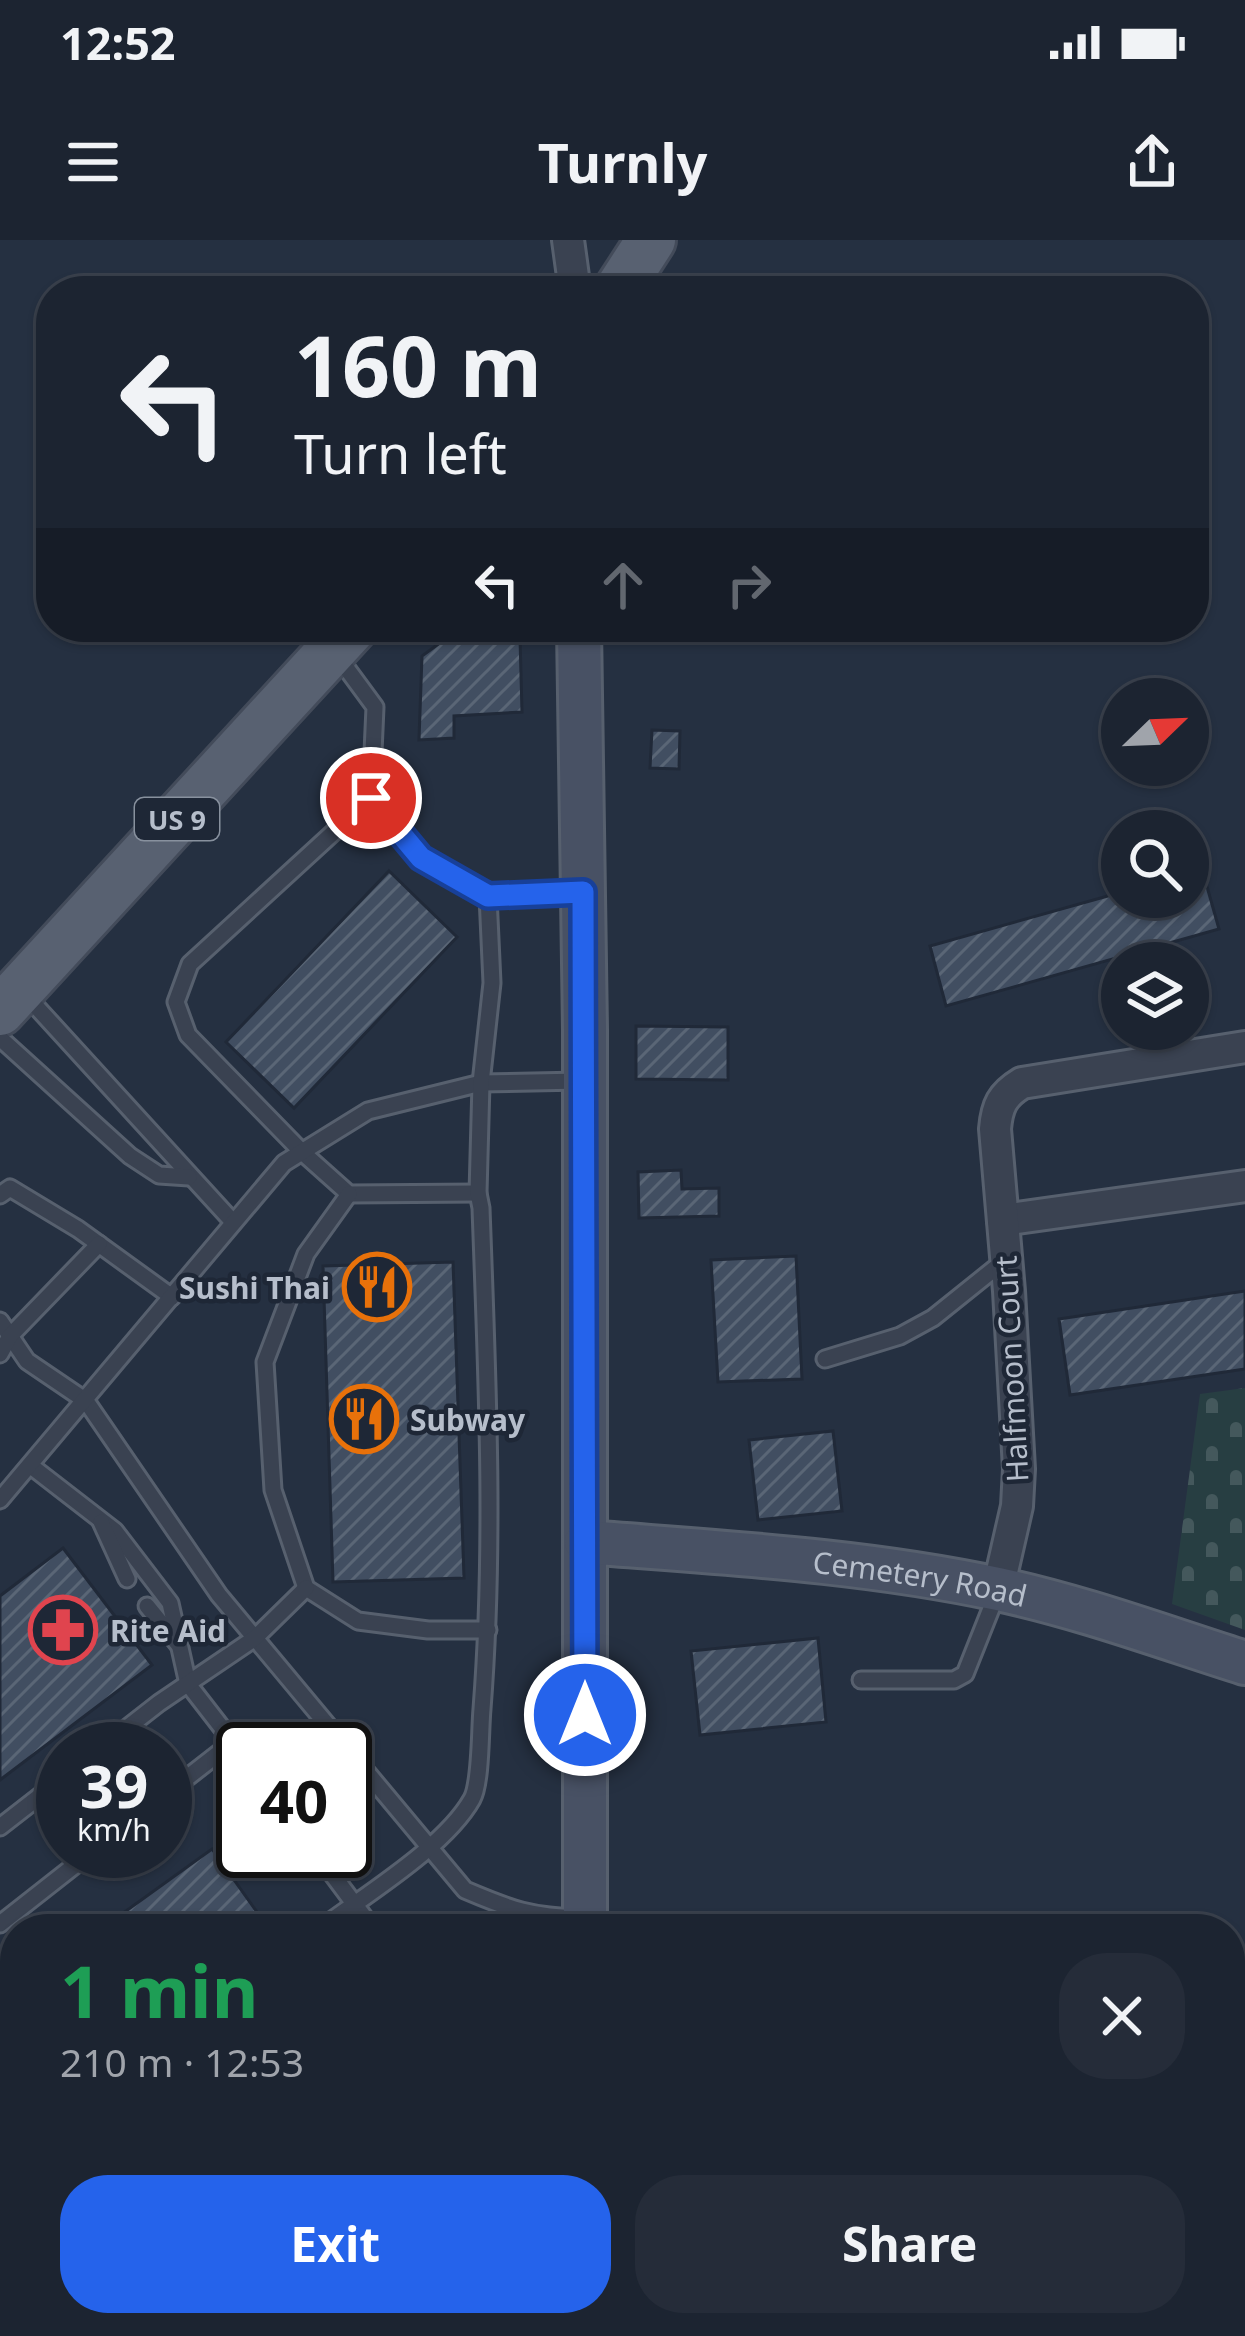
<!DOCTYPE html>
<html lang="en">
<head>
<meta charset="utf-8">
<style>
  body { margin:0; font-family:"Noto Sans",sans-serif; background:#252c39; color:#f1f3f6; height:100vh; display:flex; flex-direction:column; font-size:45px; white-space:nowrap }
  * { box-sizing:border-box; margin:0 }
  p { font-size:39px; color:#a0a4ab }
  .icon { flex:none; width:66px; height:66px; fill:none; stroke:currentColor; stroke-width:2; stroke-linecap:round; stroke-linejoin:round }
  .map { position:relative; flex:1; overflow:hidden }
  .sheet { position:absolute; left:0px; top:1674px; width:1245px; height:423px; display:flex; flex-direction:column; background:#1c2431; border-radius:48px 48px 0 0; box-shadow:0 3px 9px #0004,0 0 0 3px #3a414d }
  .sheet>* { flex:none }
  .guide { position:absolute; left:36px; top:36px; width:1173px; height:366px; border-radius:48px; box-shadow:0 3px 9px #0004,0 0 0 3px #3a414d; background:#1c2431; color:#f1f3f6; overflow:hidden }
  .needle { width:78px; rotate:67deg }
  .tools { position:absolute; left:1101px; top:438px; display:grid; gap:24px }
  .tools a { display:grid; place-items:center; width:108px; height:108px; border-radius:50%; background:#1c2431; box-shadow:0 3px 9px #0004,0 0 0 3px #3a414d; font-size:60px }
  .speed { position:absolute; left:36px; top:1482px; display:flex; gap:24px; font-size:60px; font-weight:700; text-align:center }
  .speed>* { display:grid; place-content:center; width:156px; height:156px; border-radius:50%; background:#1c2431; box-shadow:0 3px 9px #0004,0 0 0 3px #3a414d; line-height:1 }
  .speed small { font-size:30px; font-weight:400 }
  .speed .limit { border:6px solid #111; border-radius:18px; background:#fff; color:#111 }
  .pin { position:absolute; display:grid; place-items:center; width:102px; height:102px; color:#fff; margin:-51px; border:6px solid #fff; border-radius:50%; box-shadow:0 3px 12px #0007 }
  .me { position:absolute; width:132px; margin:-66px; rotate:0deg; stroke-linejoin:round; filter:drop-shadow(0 0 9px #0008) }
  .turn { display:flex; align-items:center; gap:42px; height:252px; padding:0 60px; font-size:54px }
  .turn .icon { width:156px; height:156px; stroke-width:2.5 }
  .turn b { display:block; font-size:84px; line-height:102px }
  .lanes { display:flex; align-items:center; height:114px; padding:0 60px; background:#0003; justify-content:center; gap:60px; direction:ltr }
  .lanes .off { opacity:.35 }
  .round { display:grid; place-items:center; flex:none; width:126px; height:126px; border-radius:48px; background:#252c39 }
  .headline { display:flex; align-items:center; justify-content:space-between; height:204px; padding:0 60px }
  h1 { font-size:72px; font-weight:700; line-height:90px; color:#1e9e55 }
  .cta { display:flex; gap:24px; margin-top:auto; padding:24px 60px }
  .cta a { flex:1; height:138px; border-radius:48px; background:#2563eb; color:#fff; font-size:48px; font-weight:700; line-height:138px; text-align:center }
  .cta a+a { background:#252c39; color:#f1f3f6 }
  .status { display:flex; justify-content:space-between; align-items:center; height:84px; padding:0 60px; background:#1c2431; direction:ltr }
  .status svg { height:33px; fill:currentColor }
  header { display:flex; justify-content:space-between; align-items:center; height:156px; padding:0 60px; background:#1c2431; font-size:54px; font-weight:700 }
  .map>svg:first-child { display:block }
  .cemetery { fill:url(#cemetery-stones) }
  .building { fill:url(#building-hatch); stroke:#202938; stroke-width:3 }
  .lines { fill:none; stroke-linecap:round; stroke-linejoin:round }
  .lane-casing { stroke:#57606e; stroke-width:21 }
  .street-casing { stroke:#57606e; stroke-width:36 }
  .secondary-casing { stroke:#57606e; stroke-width:48 }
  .primary-casing { stroke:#434b5a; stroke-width:54 }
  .lane { stroke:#3a4251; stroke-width:15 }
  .street { stroke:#3a4251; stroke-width:30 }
  .secondary { stroke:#485164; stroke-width:42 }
  .primary { stroke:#586171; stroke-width:48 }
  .route-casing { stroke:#184099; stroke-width:30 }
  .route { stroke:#2563eb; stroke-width:21 }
  .labels { text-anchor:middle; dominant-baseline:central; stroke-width:9; stroke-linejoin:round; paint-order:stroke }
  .shield { fill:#1e2736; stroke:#88919e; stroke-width:3 }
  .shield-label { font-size:27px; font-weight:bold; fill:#b6becb }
  .poi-label { font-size:30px; font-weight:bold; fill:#b6becb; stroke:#1e2736; text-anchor:start }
  .street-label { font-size:30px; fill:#b6becb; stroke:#1e2736 }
</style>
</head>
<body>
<div class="status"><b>12:52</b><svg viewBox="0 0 49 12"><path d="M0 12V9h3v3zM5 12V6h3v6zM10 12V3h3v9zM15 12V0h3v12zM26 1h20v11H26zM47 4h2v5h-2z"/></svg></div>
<header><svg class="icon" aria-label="menu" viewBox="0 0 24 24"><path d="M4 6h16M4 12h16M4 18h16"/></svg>Turnly<svg class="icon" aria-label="share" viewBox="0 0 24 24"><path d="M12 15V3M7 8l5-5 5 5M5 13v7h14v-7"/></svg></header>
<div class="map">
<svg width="1245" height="2096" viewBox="0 0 1245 2096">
  <defs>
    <pattern id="cemetery-stones" width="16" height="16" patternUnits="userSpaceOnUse" patternTransform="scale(3)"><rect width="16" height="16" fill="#273e42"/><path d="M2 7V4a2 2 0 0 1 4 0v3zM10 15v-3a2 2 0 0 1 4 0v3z" fill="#44585c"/></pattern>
    <pattern id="building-hatch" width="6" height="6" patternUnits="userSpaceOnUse" patternTransform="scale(3)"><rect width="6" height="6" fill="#414e61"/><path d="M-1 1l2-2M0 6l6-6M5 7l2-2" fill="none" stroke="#5a6676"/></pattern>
  </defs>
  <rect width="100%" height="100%" fill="#253041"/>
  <polygon class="cemetery" points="1245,1148 1245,1390 1172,1364 1200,1154"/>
  <g class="building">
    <polygon points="448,397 520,398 522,472 454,476 454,498 419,500 422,416"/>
    <polygon points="652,490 680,491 679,529 650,528"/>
    <polygon points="1202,629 1219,689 946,766 930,706 1122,652 1122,657 1188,657 1188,633"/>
    <polygon points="389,631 457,697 294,868 226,802"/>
    <polygon points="636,786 728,787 728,840 636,839"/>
    <polygon points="681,930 682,949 719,948 719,976 639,978 638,932"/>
    <polygon points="796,1016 802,1139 718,1142 711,1020"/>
    <polygon points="453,1022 464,1338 333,1342 323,1026"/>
    <polygon points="1245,1051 1245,1129 1070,1155 1059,1079"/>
    <polygon points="833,1191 842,1271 758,1280 749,1200"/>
    <polygon points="63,1308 152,1425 0,1540 0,1356"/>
    <polygon points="818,1398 826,1482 700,1495 691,1411"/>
    <polygon points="212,1609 269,1689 101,1689"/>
  </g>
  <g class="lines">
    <defs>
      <g id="lane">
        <polyline points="371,558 190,724 176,762 188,795 302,912 349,954 478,953"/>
        <polyline points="488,656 581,652"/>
        <polyline points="22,751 233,982"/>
        <polyline points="0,798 130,916 159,935 189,937"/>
        <polyline points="349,954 306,1014 265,1122 273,1250 306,1348 358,1381 428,1390 488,1390"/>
        <polyline points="0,955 10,948 78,989 172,1057"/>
        <path d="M0,1081L27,1121L86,1161L219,1355L465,1650C512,1670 531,1677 582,1678"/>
        <polyline points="0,1114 10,1096 99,1004"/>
        <polyline points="825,1119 900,1096 933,1078 1004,1021"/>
        <polyline points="31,1226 115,1291 170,1363 188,1444 243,1515"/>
        <polyline points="0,1260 284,923 368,871 481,843 581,841"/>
        <polyline points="101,1282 127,1339"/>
        <polyline points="147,1366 178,1404"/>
        <polyline points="861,1440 954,1440 965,1434 998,1351"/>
        <polyline points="100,1509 159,1463 255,1398 306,1348"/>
        <polyline points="165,1555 233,1502"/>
        <polyline points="0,1587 63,1538"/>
        <polyline points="315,1611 373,1689"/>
        <polyline points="0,1684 93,1611"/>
        <path d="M320,1689C365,1655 445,1607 472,1559C481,1543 480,1490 482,1469C495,1302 487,1135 481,968L478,953L481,843L492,743L488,656L421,618L371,558L375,467L336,414"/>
        <polyline points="0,1739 15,1759"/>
        <polyline points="238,2096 239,2082"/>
      </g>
      <g id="street">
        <polyline points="568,0 575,51"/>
        <polyline points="1003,980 1245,946"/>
        <path d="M998,1349L1017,1266L1019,1229L1009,1051L995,889C997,866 1002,855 1022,843L1245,807"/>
      </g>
      <g id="secondary">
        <polyline points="579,387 585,790 585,1689"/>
        <path id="s1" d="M586,1302C724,1313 862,1320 998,1349C1082,1367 1163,1397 1245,1423"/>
        <polyline points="586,2082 586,2096"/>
      </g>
      <g id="primary">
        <polyline points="618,51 651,0"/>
        <polyline points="0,771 353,387"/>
        <polyline points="0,2012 15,2032"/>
        <polyline points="54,2082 65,2096"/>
      </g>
    </defs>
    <use href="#lane" class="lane-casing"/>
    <use href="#street" class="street-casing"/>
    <use href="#secondary" class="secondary-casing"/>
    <use href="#primary" class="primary-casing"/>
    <use href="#lane" class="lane"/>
    <use href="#street" class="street"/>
    <use href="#secondary" class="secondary"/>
    <use href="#primary" class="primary"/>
  </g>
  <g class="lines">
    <defs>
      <polyline id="route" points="371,558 421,618 488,656 583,652 585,1475"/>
    </defs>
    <use href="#route" class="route-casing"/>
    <use href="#route" class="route"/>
  </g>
  <defs>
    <symbol id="restaurant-ring" viewBox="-11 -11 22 22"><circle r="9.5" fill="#1e2736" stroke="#e8710a" stroke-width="1.5"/><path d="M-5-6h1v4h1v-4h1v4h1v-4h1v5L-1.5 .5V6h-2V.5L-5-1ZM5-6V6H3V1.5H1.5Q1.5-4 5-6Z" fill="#e8710a"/></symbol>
    <symbol id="pharmacy-ring" viewBox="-11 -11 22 22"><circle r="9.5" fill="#1e2736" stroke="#e0444e" stroke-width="1.5"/><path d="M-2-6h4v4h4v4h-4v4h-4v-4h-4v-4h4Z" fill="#e0444e"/></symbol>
  </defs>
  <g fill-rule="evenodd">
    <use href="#restaurant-ring" x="339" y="1009" width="76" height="76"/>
    <use href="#restaurant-ring" x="326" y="1141" width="76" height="76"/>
    <use href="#pharmacy-ring" x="25" y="1352" width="76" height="76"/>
  </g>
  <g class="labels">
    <rect class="shield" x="135" y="558" width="84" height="42" rx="9"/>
    <g class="shield-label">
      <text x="177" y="579">US 9</text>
    </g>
    <g class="poi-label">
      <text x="330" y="1047" text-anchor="end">Sushi Thai</text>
      <text x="410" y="1179">Subway</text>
      <text x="110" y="1390">Rite Aid</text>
    </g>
    <g class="street-label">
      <text transform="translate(1011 1129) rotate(-93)">Halfmoon Court</text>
      <text stroke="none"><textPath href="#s1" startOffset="336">Cemetery Road</textPath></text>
    </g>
  </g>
</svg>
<div class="tools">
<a><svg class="needle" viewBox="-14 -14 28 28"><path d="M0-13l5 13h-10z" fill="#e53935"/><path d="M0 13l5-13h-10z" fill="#a0a4ab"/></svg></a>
<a><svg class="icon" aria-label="search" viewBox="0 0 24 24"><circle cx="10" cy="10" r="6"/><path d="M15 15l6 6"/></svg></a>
<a><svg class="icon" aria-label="layers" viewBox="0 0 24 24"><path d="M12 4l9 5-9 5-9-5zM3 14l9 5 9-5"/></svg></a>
</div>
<div class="speed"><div>39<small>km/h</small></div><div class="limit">40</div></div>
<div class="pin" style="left:371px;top:558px;background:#d93025"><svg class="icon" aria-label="arrive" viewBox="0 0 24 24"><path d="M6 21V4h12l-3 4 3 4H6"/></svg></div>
<svg class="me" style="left:585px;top:1475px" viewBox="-20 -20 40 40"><circle r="17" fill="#2563eb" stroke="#fff" stroke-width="3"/><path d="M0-11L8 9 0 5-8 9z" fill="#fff"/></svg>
<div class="guide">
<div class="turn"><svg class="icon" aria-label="left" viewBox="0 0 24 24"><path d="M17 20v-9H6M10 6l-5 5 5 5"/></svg><div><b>160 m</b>Turn left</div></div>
<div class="lanes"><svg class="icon" aria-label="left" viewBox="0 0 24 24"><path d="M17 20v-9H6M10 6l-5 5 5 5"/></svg><svg class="icon off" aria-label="ahead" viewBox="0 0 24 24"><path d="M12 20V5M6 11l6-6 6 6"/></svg><svg class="icon off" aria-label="right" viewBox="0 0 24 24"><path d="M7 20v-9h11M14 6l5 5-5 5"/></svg></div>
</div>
<section class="sheet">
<div class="headline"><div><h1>1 min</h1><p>210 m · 12:53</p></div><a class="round"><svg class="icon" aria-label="close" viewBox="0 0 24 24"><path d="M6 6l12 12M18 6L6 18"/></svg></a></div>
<div class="cta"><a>Exit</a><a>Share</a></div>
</section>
</div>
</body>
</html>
